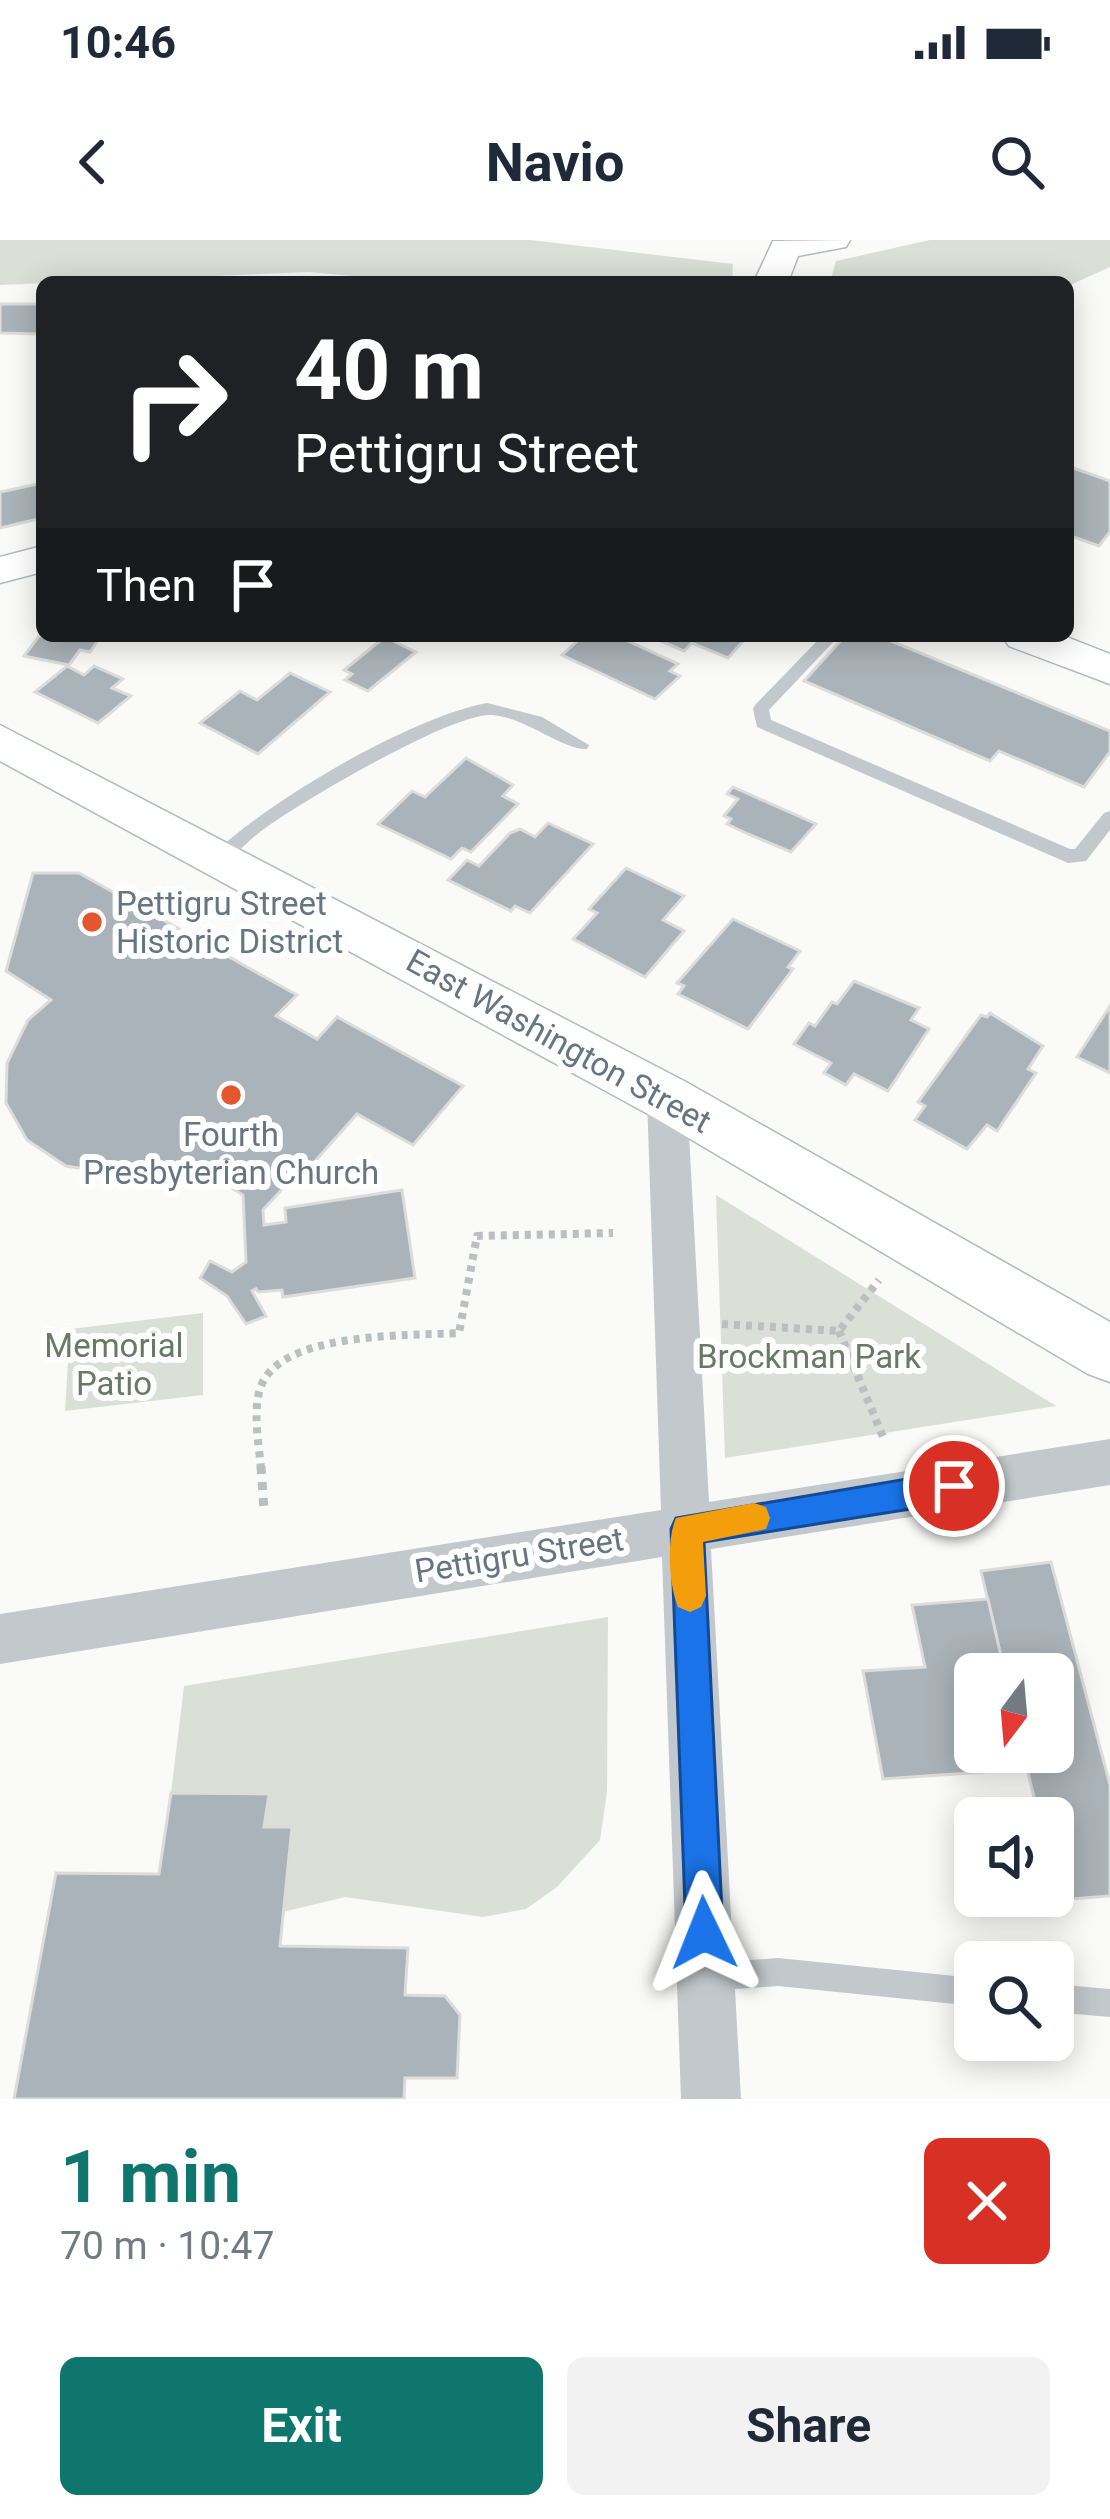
<!DOCTYPE html>
<html lang="en">
<head>
<meta charset="utf-8">
<style>
  body { margin:0; font-family:Roboto,sans-serif; background:#f2f2f3; color:#1f2937; height:100vh; display:flex; flex-direction:column; font-size:45px; white-space:nowrap }
  * { box-sizing:border-box; margin:0 }
  p { font-size:39px; color:#747a83 }
  .icon { flex:none; width:66px; height:66px; fill:none; stroke:currentColor; stroke-width:2; stroke-linecap:round; stroke-linejoin:round }
  .map { position:relative; height:1859px; overflow:hidden }
  .panel { display:flex; flex-direction:column; background:#fff; flex:1 }
  .panel>* { flex:none }
  .top-card { position:absolute; left:36px; top:36px; width:1038px; height:366px; border-radius:18px; box-shadow:0 6px 30px #0003; background:#202124; color:#fff; overflow:hidden }
  .needle { width:78px; rotate:196deg }
  .fabs { position:absolute; left:954px; top:1413px; display:grid; gap:24px }
  .fabs a { display:grid; place-items:center; width:120px; height:120px; border-radius:18px; background:#fff; box-shadow:0 6px 30px #0003; font-size:60px }
  .pin { position:absolute; display:grid; place-items:center; width:102px; height:102px; color:#fff; margin:-51px; border:6px solid #fff; border-radius:50%; box-shadow:0 3px 12px #0007 }
  .me { position:absolute; width:132px; margin:-66px; rotate:358deg; stroke-linejoin:round; filter:drop-shadow(0 0 9px #0008) }
  .turn { display:flex; align-items:center; gap:42px; height:252px; padding:0 60px; font-size:54px }
  .turn .icon { width:156px; height:156px; stroke-width:2.5 }
  .turn b { display:block; font-size:84px; line-height:102px }
  .then { display:flex; align-items:center; height:114px; padding:0 60px; background:#0003; gap:24px; font-size:45px }
  .round { display:grid; place-items:center; flex:none; width:126px; height:126px; border-radius:18px; background:#f2f2f3 }
  .summary { display:flex; align-items:center; justify-content:space-between; height:204px; padding:0 60px }
  h1 { font-size:72px; font-weight:700; line-height:90px; color:#0f766e }
  .button { display:flex; gap:24px; margin-top:auto; padding:24px 60px }
  .button a { flex:1; height:138px; border-radius:18px; background:#0f766e; color:#fff; font-size:48px; font-weight:700; line-height:138px; text-align:center }
  .button a+a { background:#f2f2f3; color:#1f2937 }
  .status { display:flex; justify-content:space-between; align-items:center; height:84px; padding:0 60px; background:#fff; direction:ltr }
  .status svg { height:33px; fill:currentColor }
  header { display:flex; justify-content:space-between; align-items:center; height:156px; padding:0 60px; background:#fff; font-size:54px; font-weight:700 }
  .map>svg:first-child { display:block }
  .green { fill:#dadfd7 }
  .building { fill:#aab3b9; stroke:#dcdcda; stroke-width:3 }
  .lines { fill:none; stroke-linecap:round; stroke-linejoin:round }
  .secondary-casing { stroke:#b3babf; stroke-width:3 }
  .path-far1 { stroke:#bbbfc2; stroke-width:8; stroke-dasharray:6 6; stroke-linecap:butt }
  .path { stroke:#bbbfc2; stroke-width:9; stroke-dasharray:8 8; stroke-linecap:butt }
  .lane { fill:#c3c8cc; fill-rule:evenodd }
  .street { fill:#c3c8cc; fill-rule:evenodd }
  .secondary { fill:#fff; fill-rule:evenodd }
  .route { fill:#1a73e8; stroke:#114b97; stroke-width:3 }
  .slow { fill:#f59e0b }
  .poi-dot { fill:#e4572e; stroke:#fff; stroke-width:4.5 }
  .labels { text-anchor:middle; dominant-baseline:central; stroke-width:12; stroke-linejoin:round; paint-order:stroke }
  .poi-label { font-size:33px; fill:#657683; stroke:#fff; text-anchor:start }
  .street-label { font-size:33px; fill:#657683; stroke:#fff }
  .park-label { font-size:33px; fill:#687a64; stroke:#fff }
</style>
</head>
<body>
<div class="status"><b>10:46</b><svg viewBox="0 0 49 12"><path d="M0 12V9h3v3zM5 12V6h3v6zM10 12V3h3v9zM15 12V0h3v12zM26 1h20v11H26zM47 4h2v5h-2z"/></svg></div>
<header><svg class="icon" aria-label="back" viewBox="0 0 24 24"><path d="M15 5l-7 7 7 7"/></svg>Navio<svg class="icon" aria-label="search" viewBox="0 0 24 24"><circle cx="10" cy="10" r="6"/><path d="M15 15l6 6"/></svg></header>
<div class="map">
<svg width="1110" height="1859" viewBox="0 0 1110 1859">
  <rect width="100%" height="100%" fill="#fafaf8"/>
  <g class="green">
    <polygon points="0,0 530,0 733,24 732,42 418,42 309,32 0,45"/>
    <polygon points="930,0 1110,0 1110,27 1068,46 1068,42 830,42 836,21"/>
    <polygon points="716,955 1056,1166 725,1218"/>
    <polygon points="203,1073 203,1155 65,1171 70,1089"/>
    <polygon points="608,1377 607,1552 600,1600 557,1647 526,1669 483,1677 345,1657 283,1672 292,1588 264,1587 268,1554 171,1553 184,1446"/>
  </g>
  <g class="building">
    <polygon points="0,64 42,64 42,94 0,93"/>
    <polygon points="1068,226 1110,241 1110,292 1099,306 1068,295"/>
    <polygon points="42,243 42,278 0,288 0,252"/>
    <polygon points="42,392 42,396 101,396 90,412 80,410 69,425 24,416"/>
    <polygon points="583,396 617,396 678,424 670,431 680,436 655,459 562,415"/>
    <polygon points="649,396 739,396 745,399 728,418 692,403 684,411"/>
    <polygon points="845,396 879,396 1110,491 1110,512 1084,547 999,511 990,521 804,441"/>
    <polygon points="385,397 416,412 368,451 345,440 352,434 344,430"/>
    <polygon points="67,426 84,435 94,426 123,439 112,448 131,456 98,483 35,452"/>
    <polygon points="290,433 330,452 258,514 200,483 240,451 257,460"/>
    <polygon points="466,518 513,545 503,556 518,564 471,612 462,608 451,619 378,584 412,551 425,557"/>
    <polygon points="733,547 814,583 816,584 791,612 748,594 727,584 731,579 724,576 738,559 727,554"/>
    <polygon points="548,583 593,604 530,673 515,666 511,671 448,640 467,620 479,626 510,593 520,589 535,597"/>
    <polygon points="626,628 684,656 663,680 684,691 645,737 573,699 597,673 589,669"/>
    <polygon points="33,633 79,633 297,755 276,776 317,799 337,777 463,846 413,905 357,874 301,937 296,934 263,970 264,985 286,982 285,968 402,950 415,1038 283,1057 282,1050 258,1052 256,1049 252,1051 266,1076 246,1084 227,1056 200,1038 210,1021 232,1032 246,1022 243,955 192,923 117,934 66,926 27,900 6,863 7,823 28,780 51,760 6,731"/>
    <polygon points="733,679 800,711 788,727 793,729 748,789 678,754 684,746 677,743"/>
    <polygon points="854,741 919,768 911,780 929,789 888,851 854,834 846,845 824,833 831,823 794,804 809,783 815,786 832,762 837,764"/>
    <polygon points="1110,766 1110,833 1077,817"/>
    <polygon points="990,773 1043,806 1028,829 1036,833 997,891 987,885 967,909 915,880 925,866 918,862 981,775 987,777"/>
    <polygon points="1051,1322 1110,1545 1110,1656 1058,1660 1053,1638 1053,1578 1039,1578 1023,1512 1053,1512 1053,1434 1005,1434 981,1331"/>
    <polygon points="988,1359 1005,1434 975,1434 975,1512 1023,1512 1027,1529 883,1539 863,1431 925,1427 912,1365"/>
    <polygon points="171,1553 269,1554 264,1587 292,1587 280,1706 408,1708 405,1755 445,1756 460,1775 457,1838 405,1838 404,1859 14,1859 56,1633 159,1634"/>
  </g>
  <g class="lines">
    <defs>
      <g id="secondary">
        <polygon points="850,0 846,7 798,16 788,42 754,42 773,1"/>
        <polygon points="42,306 42,332 0,343 0,317"/>
        <polygon points="1002,396 1064,396 1110,414 1110,444 1009,406"/>
        <polygon points="0,485 686,842 1110,1082 1110,1142 1088,1134 648,874 0,521"/>
      </g>
    </defs>
    <use href="#secondary" class="secondary-casing"/>
    <g class="path-far1">
      <polyline points="722,1084 839,1091 879,1040"/>
      <polyline points="839,1091 883,1197"/>
      <path d="M261,1229C259,1204 252,1170 261,1146C282,1091 410,1096 459,1093L477,996L613,993"/>
    </g>
    <polyline class="path" points="261,1226 264,1271"/>
    <g class="lane">
      <polygon points="822,396 839,396 769,470 771,480 1070,609 1075,609 1104,573 1110,571 1110,590 1086,621 1068,623 757,487 753,469 755,465"/>
      <path d="M487,463L542,477L589,505L587,509C564,511 525,477 492,475C451,473 307,559 268,586C253,596 240,610 226,623H214L211,618L214,613C272,559 409,478 487,463Z"/>
      <polygon points="778,1718 975,1738 975,1766 778,1746 707,1751 697,1747 693,1737 697,1727 707,1723"/>
      <polygon points="1053,1744 1110,1749 1110,1777 1053,1772"/>
    </g>
    <polygon class="street" points="667,841 681,846 687,858 709,1262 1110,1199 1110,1245 711,1309 741,1859 681,1859 662,1317 0,1424 0,1374 661,1270 647,858 653,846"/>
    <use href="#secondary" class="secondary"/>
  </g>
  <polygon class="route" points="954,1231 965,1236 970,1246 965,1257 954,1262 704,1302 723,1693 717,1706 704,1711 691,1706 686,1693 671,1289 676,1278"/>
  <path class="slow" d="M754,1263L766,1267L770,1278L766,1289L703,1302L706,1356L701,1367L690,1372L678,1367C669,1345 666,1301 676,1278Z"/>
  <g class="poi-dot">
    <circle cx="92" cy="682" r="12"/>
    <circle cx="231" cy="855" r="12"/>
  </g>
  <g class="labels">
    <g class="poi-label">
      <text x="116" y="663">Pettigru Street<tspan x="116" dy="38">Historic District</tspan></text>
      <text x="231" y="894" text-anchor="middle">Fourth<tspan x="231" dy="38">Presbyterian Church</tspan></text>
    </g>
    <g class="street-label">
      <text transform="translate(559 801) rotate(29)">East Washington Street</text>
      <text transform="translate(519 1315) rotate(-9)">Pettigru Street</text>
    </g>
    <g class="park-label">
      <text x="114" y="1105">Memorial<tspan x="114" dy="38">Patio</tspan></text>
      <text x="809" y="1116">Brockman Park</text>
    </g>
  </g>
</svg>
<div class="fabs">
<a><svg class="needle" viewBox="-14 -14 28 28"><path d="M0-13l5 13h-10z" fill="#e53935"/><path d="M0 13l5-13h-10z" fill="#747a83"/></svg></a>
<a><svg class="icon" aria-label="sound" viewBox="0 0 24 24"><path d="M4 9h4l5-4v14l-5-4H4zM17 9q2 3 0 6"/></svg></a>
<a><svg class="icon" aria-label="search" viewBox="0 0 24 24"><circle cx="10" cy="10" r="6"/><path d="M15 15l6 6"/></svg></a>
</div>
<div class="pin" style="left:954px;top:1246px;background:#d93025"><svg class="icon" aria-label="arrive" viewBox="0 0 24 24"><path d="M6 21V4h12l-3 4 3 4H6"/></svg></div>
<svg class="me" style="left:704px;top:1693px" viewBox="-20 -20 40 40"><path d="M0-17L14 15 0 8-14 15z" fill="#1a73e8" stroke="#fff" stroke-width="4"/></svg>
<div class="top-card">
<div class="turn"><svg class="icon" aria-label="right" viewBox="0 0 24 24"><path d="M7 20v-9h11M14 6l5 5-5 5"/></svg><div><b>40 m</b>Pettigru Street</div></div>
<div class="then">Then<svg class="icon" aria-label="arrive" viewBox="0 0 24 24"><path d="M6 21V4h12l-3 4 3 4H6"/></svg></div>
</div>
</div>
<section class="panel">
<div class="summary"><div><h1>1 min</h1><p>70 m · 10:47</p></div><a class="round" style="background:#d93025;color:#fff"><svg class="icon" aria-label="close" viewBox="0 0 24 24"><path d="M6 6l12 12M18 6L6 18"/></svg></a></div>
<div class="button"><a>Exit</a><a>Share</a></div>
</section>
</body>
</html>
